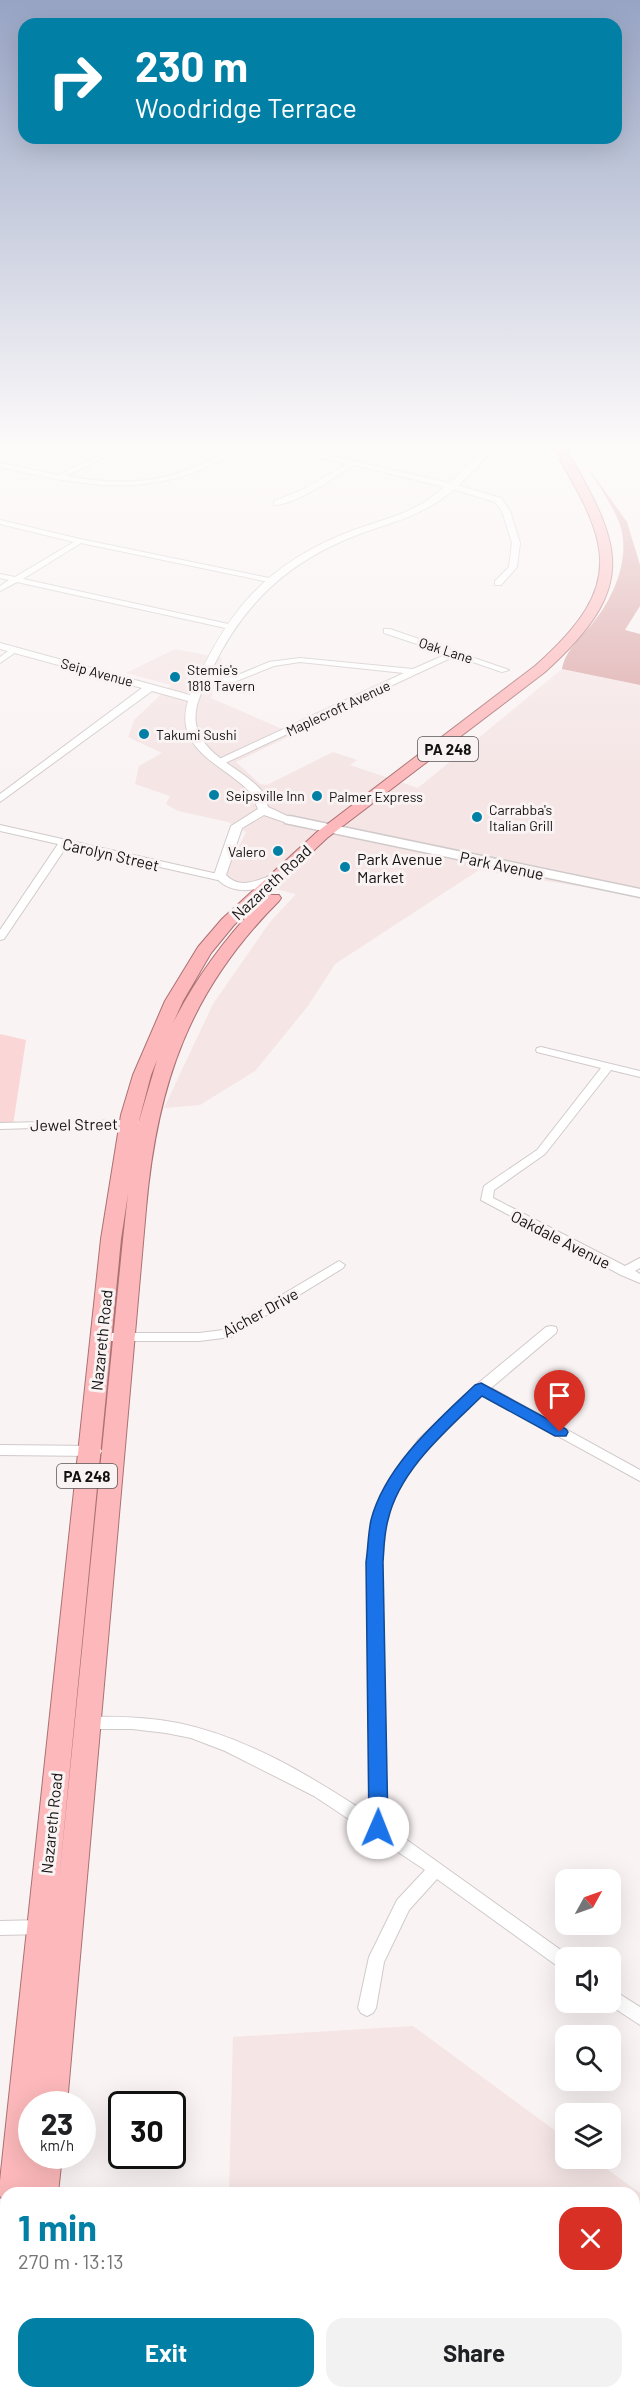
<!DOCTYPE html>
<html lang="en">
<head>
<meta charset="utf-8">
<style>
  body { margin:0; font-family:Barlow,sans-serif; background:#f2f2f2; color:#202124; height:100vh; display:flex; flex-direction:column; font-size:22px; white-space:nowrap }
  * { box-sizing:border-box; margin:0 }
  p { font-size:20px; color:#757577 }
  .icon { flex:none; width:33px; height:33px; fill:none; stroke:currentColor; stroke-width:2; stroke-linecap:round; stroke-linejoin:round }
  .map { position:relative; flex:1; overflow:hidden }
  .side { position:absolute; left:0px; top:2187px; width:640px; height:212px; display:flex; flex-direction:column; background:#fff; border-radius:18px 18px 0 0; box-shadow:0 6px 24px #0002 }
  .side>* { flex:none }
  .top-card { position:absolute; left:18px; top:18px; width:604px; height:126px; border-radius:18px; box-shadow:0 6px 24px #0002; background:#027fa5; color:#fff; overflow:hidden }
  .needle { width:39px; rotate:50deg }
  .controls { position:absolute; left:555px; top:1869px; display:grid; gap:12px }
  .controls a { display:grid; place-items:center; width:66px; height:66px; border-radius:12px; background:#fff; box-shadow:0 6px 24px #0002; font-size:30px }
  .speed { position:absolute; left:18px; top:2091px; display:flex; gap:12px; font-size:30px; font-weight:700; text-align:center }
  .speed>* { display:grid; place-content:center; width:78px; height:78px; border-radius:50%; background:#fff; box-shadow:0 6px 24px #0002; line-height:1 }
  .speed small { font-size:15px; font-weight:400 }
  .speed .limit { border:3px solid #111; border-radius:9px; background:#fff; color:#111 }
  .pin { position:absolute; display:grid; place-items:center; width:51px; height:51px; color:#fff; margin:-62px -26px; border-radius:50% 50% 50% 0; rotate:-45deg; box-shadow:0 0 6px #0007 }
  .pin .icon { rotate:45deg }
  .me { position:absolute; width:66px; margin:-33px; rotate:1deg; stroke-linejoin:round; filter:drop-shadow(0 0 4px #0008) }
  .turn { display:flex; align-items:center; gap:21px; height:126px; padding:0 18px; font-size:27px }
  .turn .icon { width:78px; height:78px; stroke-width:2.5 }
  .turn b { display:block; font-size:42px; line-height:51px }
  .round { display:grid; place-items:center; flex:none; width:63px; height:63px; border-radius:18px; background:#f2f2f2 }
  .head { display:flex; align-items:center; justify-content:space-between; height:102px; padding:0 18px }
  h1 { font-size:36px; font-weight:700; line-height:45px; color:#027fa5 }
  .button { display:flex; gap:12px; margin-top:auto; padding:12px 18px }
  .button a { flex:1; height:69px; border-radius:18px; background:#027fa5; color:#fff; font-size:24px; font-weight:700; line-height:69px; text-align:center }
  .button a+a { background:#f2f2f2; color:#202124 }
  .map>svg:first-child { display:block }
  .built { fill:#f5e5e5 }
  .green { fill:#fad6d6 }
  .forest { fill:#dca7a8 }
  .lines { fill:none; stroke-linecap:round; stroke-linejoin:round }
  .minor-casing { stroke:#d1caca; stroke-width:2 }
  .tertiary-casing { stroke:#d1caca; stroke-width:2 }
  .secondary-casing { stroke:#d1caca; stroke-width:3 }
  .trunk-casing { stroke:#aa7274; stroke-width:2 }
  .minor { fill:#fff; fill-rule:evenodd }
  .tertiary { fill:#fff; fill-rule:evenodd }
  .secondary { fill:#fff; fill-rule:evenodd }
  .trunk { fill:#fcb8ba; fill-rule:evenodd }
  .route { fill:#1a73e8; stroke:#114b97; stroke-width:1.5 }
  .poi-dot { fill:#027fa5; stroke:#faf3f3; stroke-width:2 }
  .labels { text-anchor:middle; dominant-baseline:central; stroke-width:6; stroke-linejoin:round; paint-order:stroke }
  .far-street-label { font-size:14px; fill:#131111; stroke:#faf3f3 }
  .far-poi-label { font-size:14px; fill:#131111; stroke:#faf3f3; text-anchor:start }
  .shield { fill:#faf3f3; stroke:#585555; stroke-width:1.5 }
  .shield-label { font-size:15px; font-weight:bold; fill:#131111 }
  .street-label { font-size:16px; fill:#131111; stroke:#faf3f3 }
  .poi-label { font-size:16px; fill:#131111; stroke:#faf3f3; text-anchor:start }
</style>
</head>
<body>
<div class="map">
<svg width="640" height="2398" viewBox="0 0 640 2398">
  <rect width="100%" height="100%" fill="#faf3f3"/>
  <g class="built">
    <polygon points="175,649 222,658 211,698 294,734 236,762 260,784 267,785 333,752 357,760 350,765 418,788 562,669 640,685 640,896 479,870 335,964 308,1006 255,1071 200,1105 164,1108 213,1004 270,922 296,894 250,883 232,882 225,875 246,832 228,822 178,811 166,804 170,796 135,784 139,766 162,753 128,737 134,720 171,685 126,673"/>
    <polygon points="413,2026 565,2138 566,2158 593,2159 640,2193 640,2398 48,2398 48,2392 634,2392 634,2193 229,2193 233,2037"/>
  </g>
  <polygon class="green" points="0,1034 26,1040 13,1125 0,1126"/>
  <path class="forest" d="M587,466L627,522L640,565V606L625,630L640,634V685L562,669C565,651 581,637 592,624C614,598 632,556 619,522C611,502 597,484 587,466Z"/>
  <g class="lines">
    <defs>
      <g id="minor">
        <path d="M237,446H245C237,452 226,457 217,462C143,500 77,484 0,467V463L58,475L117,447L119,448V450L66,476C108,484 150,485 190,469C206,463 221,454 237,446Z"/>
        <path d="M276,446H288L353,461L454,484L501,498L510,511L520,543L517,567L501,585H495V581L509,567L512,543L502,511L495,502L449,488L354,465C335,477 296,505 274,505V501L302,490L347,464Z"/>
        <polygon points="586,446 597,446 576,452 568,460 563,459 572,450"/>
        <polygon points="0,520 80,539 269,578 273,580 269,582 81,543 23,579 233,625 233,629 230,629 17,582 0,591 0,586 9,580 0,578 0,574 15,577 74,542 0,524"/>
        <polygon points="384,629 390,629 509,670 502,672 455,656 223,764 217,764 217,760 404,673 300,662 274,666 234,682 202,683 199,682 199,678 233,677 269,662 300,658 413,669 447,654 384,633"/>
        <polygon points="12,648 19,650 0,663 0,657"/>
        <polygon points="0,825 222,875 227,878 222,881 67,846 4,939 0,940 0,930 58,844 0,831"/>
        <polygon points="541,1047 640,1071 640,1077 611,1070 545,1154 494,1190 493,1198 625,1266 640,1258 640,1268 635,1271 640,1274 640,1283 621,1275 481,1200 484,1186 537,1150 601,1068 537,1052 536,1050 537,1048"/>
        <polygon points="135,1120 139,1121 141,1123 139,1125 0,1129 0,1123"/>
        <polygon points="339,1261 345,1265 343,1268 231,1337 199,1341 102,1341 96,1337 102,1333 199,1333 223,1330"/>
        <path d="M551,1326L556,1327L557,1330L556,1333L491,1388L640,1470V1481L483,1395C446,1426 399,1471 387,1520C384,1533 384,1548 382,1562L386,1825L572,1958H566V1970L560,1968L437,1879L409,1910L384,1962L376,2008L373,2013L367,2016L361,2013L358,2008L369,1957L397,1900L425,1870L314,1796L225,1751L191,1738L166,1733L132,1729H86L80,1727L78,1723L80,1719L86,1717C117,1716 148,1717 178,1723C247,1737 312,1777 370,1815L368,1562L373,1520L384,1492L418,1440L476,1385L546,1327Z"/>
        <polygon points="0,1445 95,1446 100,1448 102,1451 100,1454 95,1456 0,1455"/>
        <polygon points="44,1920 50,1922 53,1927 50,1932 44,1934 0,1935 0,1921"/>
        <polygon points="610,1988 640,2007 640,2025 605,2002 610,2002"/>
      </g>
      <g id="tertiary">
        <path d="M487,446H496C477,468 454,493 429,507C406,520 381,526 357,535C287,562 243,604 211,671C204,688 191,708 197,728C206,758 242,768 261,790C265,794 266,801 268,807L296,820L290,824L264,815L242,828L226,875C240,890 257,880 273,875L279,879L277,882C256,892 229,896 214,875L231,826L258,809C255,803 254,796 250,792C223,764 173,750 188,701L152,691L0,802V794L142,688L0,649V643L190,695C226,614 262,567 346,533C373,522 402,517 426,501C450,486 467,465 487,446Z"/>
        <polygon points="516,446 543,446 570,459 566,462 541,451"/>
      </g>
      <polygon id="secondary" points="290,816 640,889 640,897 285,823 284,820 285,817"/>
      <g id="trunk">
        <path d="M552,446H564C623,546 640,586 545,672L327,838L234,925L211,953L183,1001L173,1023C198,974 229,933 267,895H279L281,898L279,901C189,991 157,1084 146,1209L67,2104H32V2156H62L58,2193H6V2204L0,2196V2181L101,1239L121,1115L133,1075L165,1001L198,947L222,919L317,832L535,666C629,583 609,543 552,446ZM157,1060L137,1128L151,1075ZM128,1194L123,1239L59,1881L121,1239Z"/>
        <polygon points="6,2254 6,2339 0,2342 0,2256"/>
        <rect x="8" y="2392" width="32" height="6"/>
      </g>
    </defs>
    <use href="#minor" class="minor-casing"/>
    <use href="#tertiary" class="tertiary-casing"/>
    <use href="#secondary" class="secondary-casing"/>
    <use href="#trunk" class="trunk-casing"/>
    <use href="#minor" class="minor"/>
    <use href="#tertiary" class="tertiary"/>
    <use href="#secondary" class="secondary"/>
    <use href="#trunk" class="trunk"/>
  </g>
  <linearGradient id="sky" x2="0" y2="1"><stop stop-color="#97a4c4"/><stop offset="0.57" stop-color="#fdfafa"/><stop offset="1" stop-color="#fdfafa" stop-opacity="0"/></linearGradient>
  <rect width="640" height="782" fill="url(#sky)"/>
  <path class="route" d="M481,1383L566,1429L568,1432L566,1436H555L482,1396C447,1430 399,1470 388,1520C384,1534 384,1549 383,1562L388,1828L385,1834L378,1836L372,1834L369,1828L366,1562C368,1549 368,1534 371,1520C385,1466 436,1422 475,1385Z"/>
  <g class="poi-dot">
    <circle cx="175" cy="677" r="6"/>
    <circle cx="144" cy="734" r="6"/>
    <circle cx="214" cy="795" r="6"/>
    <circle cx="317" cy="796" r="6"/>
    <circle cx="477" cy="817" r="6"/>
    <circle cx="278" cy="851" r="6"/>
    <circle cx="345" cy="867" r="6"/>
  </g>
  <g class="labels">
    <g class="far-street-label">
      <text transform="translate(446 650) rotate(18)">Oak Lane</text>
      <text transform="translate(97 672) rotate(15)">Seip Avenue</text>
      <text transform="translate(338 708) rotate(-25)">Maplecroft Avenue</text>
    </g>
    <g class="far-poi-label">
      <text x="187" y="669">Stemie's<tspan x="187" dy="16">1818 Tavern</tspan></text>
      <text x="156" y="734">Takumi Sushi</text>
      <text x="226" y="795">Seipsville Inn</text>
      <text x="329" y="796">Palmer Express</text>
      <text x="489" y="809">Carrabba's<tspan x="489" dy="16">Italian Grill</tspan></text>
      <text x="266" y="851" text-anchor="end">Valero</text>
    </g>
    <g class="shield">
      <rect x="418" y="737" width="60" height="24" rx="4.5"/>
      <rect x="57" y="1464" width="60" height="24" rx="4.5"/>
    </g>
    <g class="shield-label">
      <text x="448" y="749">PA 248</text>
      <text x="87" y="1476">PA 248</text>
    </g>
    <g class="street-label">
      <text transform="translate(111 854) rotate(13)">Carolyn Street</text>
      <text transform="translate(502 865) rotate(12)">Park Avenue</text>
      <text transform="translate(271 882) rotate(-43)">Nazareth Road</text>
      <text transform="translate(74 1124) rotate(-1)">Jewel Street</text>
      <text transform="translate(561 1239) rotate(27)">Oakdale Avenue</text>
      <text transform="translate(260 1312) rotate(-29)">Aicher Drive</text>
      <text transform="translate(101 1340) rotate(-84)">Nazareth Road</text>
      <text transform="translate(51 1823) rotate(-84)">Nazareth Road</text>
    </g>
    <g class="poi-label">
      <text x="357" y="858">Park Avenue<tspan x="357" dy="18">Market</tspan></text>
    </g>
  </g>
</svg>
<div class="controls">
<a><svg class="needle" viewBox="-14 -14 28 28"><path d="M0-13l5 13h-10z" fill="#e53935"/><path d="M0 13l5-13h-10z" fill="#757577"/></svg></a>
<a><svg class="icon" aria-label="sound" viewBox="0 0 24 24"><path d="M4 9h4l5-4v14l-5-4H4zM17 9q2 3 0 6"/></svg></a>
<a><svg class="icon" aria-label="search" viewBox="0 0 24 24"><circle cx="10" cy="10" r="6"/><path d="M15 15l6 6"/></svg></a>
<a><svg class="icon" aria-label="layers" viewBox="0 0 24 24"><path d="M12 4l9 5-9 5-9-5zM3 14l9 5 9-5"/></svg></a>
</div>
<div class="speed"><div>23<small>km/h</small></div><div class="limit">30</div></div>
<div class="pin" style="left:560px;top:1432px;background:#d93025"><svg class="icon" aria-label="arrive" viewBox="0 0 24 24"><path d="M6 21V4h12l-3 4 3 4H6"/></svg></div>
<svg class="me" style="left:378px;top:1828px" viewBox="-20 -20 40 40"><circle r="19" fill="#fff"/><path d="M0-13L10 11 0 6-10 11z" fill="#1a73e8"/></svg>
<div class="top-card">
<div class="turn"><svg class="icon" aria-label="right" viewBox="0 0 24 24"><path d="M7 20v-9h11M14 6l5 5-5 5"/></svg><div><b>230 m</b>Woodridge Terrace</div></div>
</div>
<section class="side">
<div class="head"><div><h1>1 min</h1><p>270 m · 13:13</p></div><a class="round" style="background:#d93025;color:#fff"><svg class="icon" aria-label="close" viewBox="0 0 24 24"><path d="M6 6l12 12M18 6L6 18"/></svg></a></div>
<div class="button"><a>Exit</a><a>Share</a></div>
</section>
</div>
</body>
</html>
